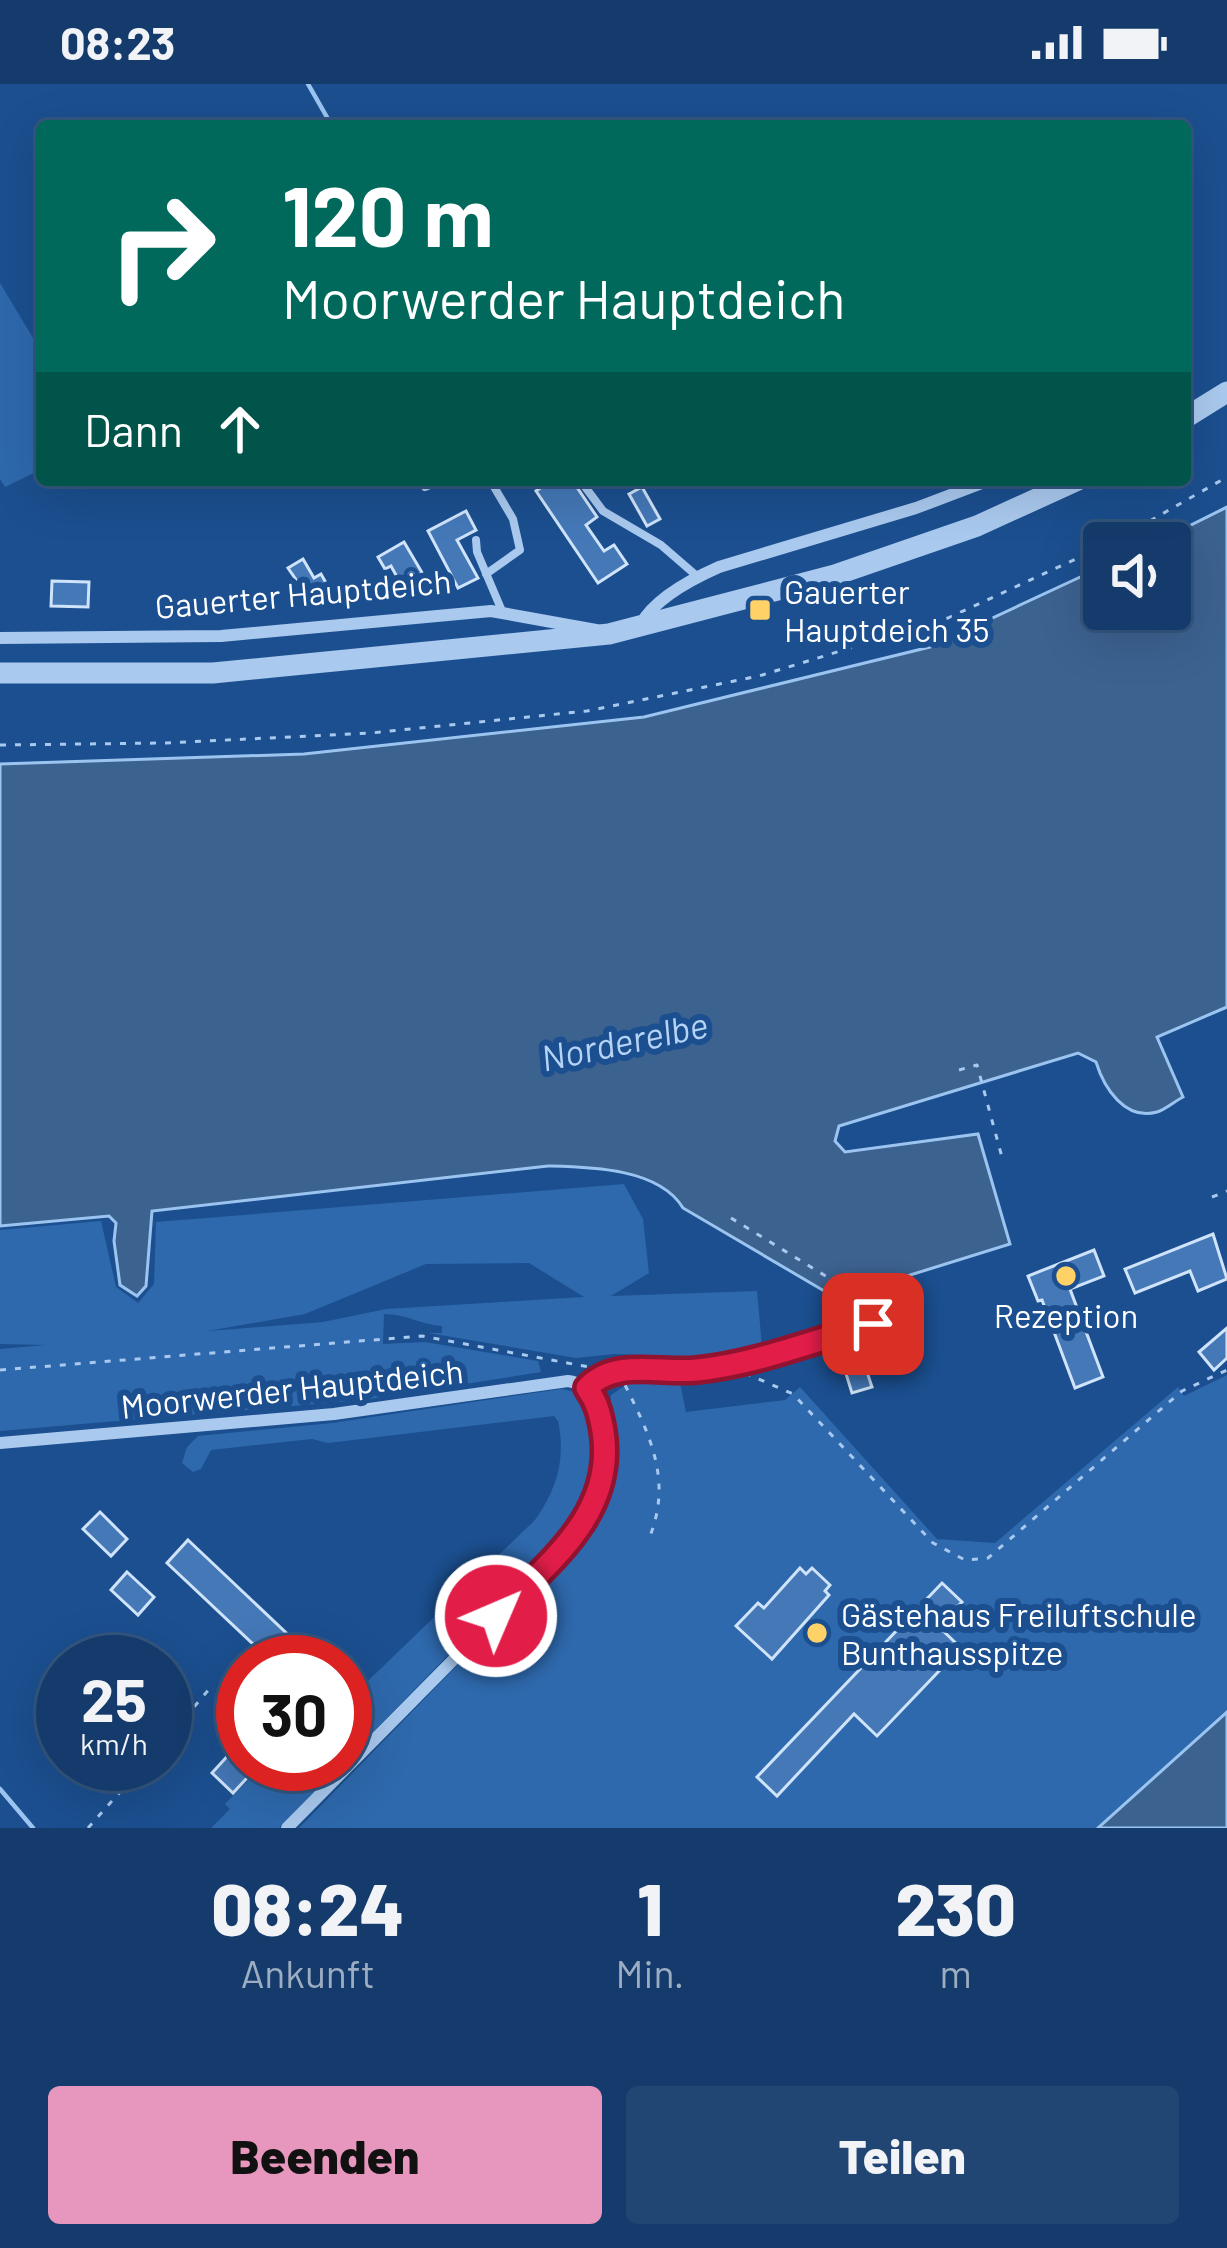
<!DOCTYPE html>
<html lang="de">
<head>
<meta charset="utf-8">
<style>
  body { margin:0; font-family:Barlow,sans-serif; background:#214673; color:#f1f3f6; height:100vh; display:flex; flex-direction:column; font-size:45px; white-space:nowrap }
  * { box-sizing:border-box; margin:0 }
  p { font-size:39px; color:#9dadc1 }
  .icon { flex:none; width:66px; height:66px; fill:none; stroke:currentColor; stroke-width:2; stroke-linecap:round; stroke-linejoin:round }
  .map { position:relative; height:1744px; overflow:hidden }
  .panel { display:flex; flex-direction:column; background:#143b6b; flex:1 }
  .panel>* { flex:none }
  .top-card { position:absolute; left:36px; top:36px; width:1155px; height:366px; border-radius:12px; box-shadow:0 12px 48px #0002,0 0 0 3px #33557e; background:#00695c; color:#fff; overflow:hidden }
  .fabs { position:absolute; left:1083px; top:438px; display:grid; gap:24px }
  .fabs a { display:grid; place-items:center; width:108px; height:108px; border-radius:12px; background:#143b6b; box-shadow:0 12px 48px #0002,0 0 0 3px #33557e; font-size:60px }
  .speed { position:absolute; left:36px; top:1551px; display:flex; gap:24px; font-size:60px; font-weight:700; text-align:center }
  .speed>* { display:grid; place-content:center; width:156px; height:156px; border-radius:50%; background:#143b6b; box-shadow:0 12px 48px #0002,0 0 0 3px #33557e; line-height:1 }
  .speed small { font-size:30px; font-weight:400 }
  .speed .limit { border:18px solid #d22; background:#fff; color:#111 }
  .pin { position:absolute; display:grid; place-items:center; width:102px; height:102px; color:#fff; margin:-51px; border-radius:24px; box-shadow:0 6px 18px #0006 }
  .me { position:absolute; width:132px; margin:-66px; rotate:45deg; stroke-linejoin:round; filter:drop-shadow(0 0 9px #0008) }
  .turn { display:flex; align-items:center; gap:42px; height:252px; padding:0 48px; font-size:54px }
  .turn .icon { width:156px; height:156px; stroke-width:2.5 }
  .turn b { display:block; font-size:84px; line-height:102px }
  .then { display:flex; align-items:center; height:114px; padding:0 48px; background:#0003; gap:24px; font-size:45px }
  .eta { display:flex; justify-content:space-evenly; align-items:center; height:204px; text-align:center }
  .eta b { font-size:72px; font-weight:800; line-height:84px }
  .cta { display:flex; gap:24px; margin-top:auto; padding:24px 48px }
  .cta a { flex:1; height:138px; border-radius:12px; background:#e797bd; color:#111; font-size:48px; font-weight:800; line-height:138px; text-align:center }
  .cta a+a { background:#214673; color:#f1f3f6 }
  .status { display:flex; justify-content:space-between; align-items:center; height:84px; padding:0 60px; background:#143b6b; direction:ltr }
  .status svg { height:33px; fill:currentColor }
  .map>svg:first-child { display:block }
  .green { fill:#2e69ad; fill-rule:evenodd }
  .water { fill:#3c6290; stroke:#9cc4f0; stroke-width:3 }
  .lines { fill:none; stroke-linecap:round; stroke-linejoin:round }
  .stream { stroke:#9cc4f0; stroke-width:4.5 }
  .building { fill:#4478b7; stroke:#cfe3fa; stroke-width:3 }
  .path { stroke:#a9c9ee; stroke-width:3; stroke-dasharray:6 9; stroke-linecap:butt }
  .service { stroke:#a9c9ee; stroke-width:8 }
  .minor { stroke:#a9c9ee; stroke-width:12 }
  .tertiary { stroke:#a9c9ee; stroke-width:21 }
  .route-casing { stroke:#92132f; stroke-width:30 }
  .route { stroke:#e11d48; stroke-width:21 }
  .poi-dot { fill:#ffd166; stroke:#1b4f8f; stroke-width:4.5 }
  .labels { text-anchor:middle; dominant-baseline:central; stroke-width:12; stroke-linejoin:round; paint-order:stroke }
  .poi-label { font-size:33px; fill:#fff; stroke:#1b4f8f; text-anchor:start }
  .street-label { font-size:33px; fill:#fff; stroke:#1b4f8f }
  .water-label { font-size:36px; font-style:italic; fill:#b5d3f5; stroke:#1b4f8f }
</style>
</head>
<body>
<div class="status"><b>08:23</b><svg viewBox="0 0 49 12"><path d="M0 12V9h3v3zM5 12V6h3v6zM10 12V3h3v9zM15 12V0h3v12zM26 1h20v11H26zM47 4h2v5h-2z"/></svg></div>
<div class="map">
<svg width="1227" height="1744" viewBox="0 0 1227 1744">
  <rect width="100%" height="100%" fill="#1b4f8f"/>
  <g class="green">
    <polygon points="0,199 42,269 42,385 5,403 0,395"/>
    <path d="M624,1100L643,1135L649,1189L611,1212L757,1207L762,1262L705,1273L614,1270L576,1274L428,1249H442V1242C422,1241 406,1230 384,1230L383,1260L425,1258L538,1277L541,1288L363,1316L0,1347V1265L45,1261L0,1260V1146L101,1137L116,1203L138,1219L154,1200L156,1138ZM529,1179L584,1213L386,1225L323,1238L208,1247L305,1230L426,1180Z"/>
    <path d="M1227,1291V1628L1098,1744H299L586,1449C618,1405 608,1360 611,1311L638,1293L680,1299L686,1328L785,1316L800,1303L937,1455L995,1459L1178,1303L1184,1312Z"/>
    <path d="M561,1305C605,1308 602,1380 591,1411C584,1429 570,1443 558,1458L345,1677V1619L535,1436C557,1405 566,1375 558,1337L554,1332L328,1359L312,1355L211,1366L201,1385L193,1388L182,1379L187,1363L198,1352L332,1339Z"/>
    <polygon points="264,1680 342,1680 279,1744 211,1744 230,1725 225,1720"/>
  </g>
  <g class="water">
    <path d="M1227,423V923L1157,953L1183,1013C1175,1017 1165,1026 1157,1028C1125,1037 1104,1004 1096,978L1078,969L839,1042L835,1057L845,1068L978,1050L1010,1160L878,1201L831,1211L683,1124C659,1084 590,1083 548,1082L152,1127L146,1202L137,1212L120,1201L114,1157L116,1139L109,1132L0,1142V680L304,670L644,633L930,563L1104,482V525H1170V459H1155Z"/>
    <polygon points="1227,1628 1227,1744 1098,1744"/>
  </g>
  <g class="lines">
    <g class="stream">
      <polyline points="308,0 332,42"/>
      <polyline points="0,1705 33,1744"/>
    </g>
  </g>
  <g class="building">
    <polygon points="552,396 572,396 597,433 586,441 604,467 614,461 627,480 598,499 536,407"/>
    <polygon points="642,403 660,435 647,442 629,410"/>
    <polygon points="466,427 476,446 457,456 478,494 458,504 428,447"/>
    <polygon points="404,458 424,492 403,504 391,482 385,485 378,473"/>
    <polygon points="303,475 314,494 321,490 334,513 315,523 288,484"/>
    <polygon points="52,497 89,498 88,523 51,522"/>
    <polygon points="1213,1150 1227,1195 1198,1207 1190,1187 1135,1209 1125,1185"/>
    <polygon points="1094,1166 1104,1192 1070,1205 1103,1293 1075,1304 1042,1216 1038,1217 1028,1192"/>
    <polygon points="1227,1244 1227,1274 1214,1286 1199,1268"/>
    <polygon points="872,1250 878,1271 863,1276 872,1303 852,1309 837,1261"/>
    <polygon points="100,1428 127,1455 111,1472 83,1445"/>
    <polygon points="188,1456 317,1578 272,1578 167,1479"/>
    <polygon points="800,1484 806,1490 812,1484 830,1501 825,1507 829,1511 772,1575 736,1542 758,1519 764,1524"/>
    <polygon points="127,1488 154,1513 138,1531 111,1506"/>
    <polygon points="942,1499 962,1518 938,1542 961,1564 877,1652 854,1630 777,1712 757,1693"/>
    <polygon points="243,1655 243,1680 260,1680 233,1709 212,1689"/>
  </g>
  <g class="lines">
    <g class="path">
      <polyline points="1111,459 1227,393"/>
      <polyline points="0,661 166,659 371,649 587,627 759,592 948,534 1104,462"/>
      <polyline points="959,986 977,981 1003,1077"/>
      <polyline points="1212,1113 1227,1107"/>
      <polyline points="731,1134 886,1229"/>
      <polyline points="0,1286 422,1252 589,1283"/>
      <polyline points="745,1289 793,1310 933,1459 965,1476 988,1474 1182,1307 1227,1286"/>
      <path d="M625,1301C650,1351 672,1396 650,1452"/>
      <polyline points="165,1657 211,1603"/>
      <polyline points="88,1744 145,1680"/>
    </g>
    <g class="service">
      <polyline points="580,396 603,427 661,461 698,493"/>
      <polyline points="425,403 441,396"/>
      <polyline points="476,456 477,468 502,527"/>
      <polyline points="486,490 520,466 513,435 490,396"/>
      <polyline points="769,1270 873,1240"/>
    </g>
    <g class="minor">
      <path d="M641,540C655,514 692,495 719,483L916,424L990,396"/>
      <polyline points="0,554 221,552 491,527 596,546"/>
      <polyline points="587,1303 599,1293 611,1288 692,1287 769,1270"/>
      <path d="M0,1359L334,1330L568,1297C616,1303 609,1389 595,1421C586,1442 568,1458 554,1474L287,1744"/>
    </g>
    <g class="tertiary">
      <polyline points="1185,334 1227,308"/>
      <polyline points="0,589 213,589 609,550 835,491 977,442 1078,396"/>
    </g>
  </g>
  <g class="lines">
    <defs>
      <path id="route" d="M496,1532C548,1479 616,1430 603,1347C600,1330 597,1318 587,1304C615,1274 661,1290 697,1286C756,1280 816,1256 873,1240"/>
    </defs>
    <use href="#route" class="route-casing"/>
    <use href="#route" class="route"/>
  </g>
  <g class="poi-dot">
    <rect x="748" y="514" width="24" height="24" rx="6"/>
    <circle cx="1066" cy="1192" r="12"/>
    <circle cx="817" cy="1549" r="12"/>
  </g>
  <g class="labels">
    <g class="poi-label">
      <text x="784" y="507">Gauerter<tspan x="784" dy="38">Hauptdeich 35</tspan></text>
      <text x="1066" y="1231" text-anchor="middle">Rezeption</text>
      <text x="841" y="1530">Gästehaus Freiluftschule<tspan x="841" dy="38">Bunthausspitze</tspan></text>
    </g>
    <g class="street-label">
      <text transform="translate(303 509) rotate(-5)">Gauerter Hauptdeich</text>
      <text transform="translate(292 1304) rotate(-6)">Moorwerder Hauptdeich</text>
    </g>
    <g class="water-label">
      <text transform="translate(624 956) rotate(-12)">Norderelbe</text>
    </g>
  </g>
</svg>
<div class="fabs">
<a><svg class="icon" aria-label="sound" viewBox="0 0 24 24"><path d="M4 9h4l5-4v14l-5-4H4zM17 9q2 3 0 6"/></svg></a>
</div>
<div class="speed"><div>25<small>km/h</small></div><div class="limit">30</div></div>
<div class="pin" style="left:873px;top:1240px;background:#d93025"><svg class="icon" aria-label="arrive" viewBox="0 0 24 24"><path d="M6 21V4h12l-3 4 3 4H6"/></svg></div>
<svg class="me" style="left:496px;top:1532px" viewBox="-20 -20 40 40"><circle r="17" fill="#e11d48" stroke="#fff" stroke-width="3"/><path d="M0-11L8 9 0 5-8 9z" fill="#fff"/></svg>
<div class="top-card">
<div class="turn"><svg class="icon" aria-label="right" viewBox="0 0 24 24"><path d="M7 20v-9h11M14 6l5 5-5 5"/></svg><div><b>120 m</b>Moorwerder Hauptdeich</div></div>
<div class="then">Dann<svg class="icon" aria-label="ahead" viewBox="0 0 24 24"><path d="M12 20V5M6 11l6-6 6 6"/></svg></div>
</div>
</div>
<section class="panel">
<div class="eta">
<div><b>08:24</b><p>Ankunft</p></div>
<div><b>1</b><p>Min.</p></div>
<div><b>230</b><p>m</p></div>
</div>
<div class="cta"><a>Beenden</a><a>Teilen</a></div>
</section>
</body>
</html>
